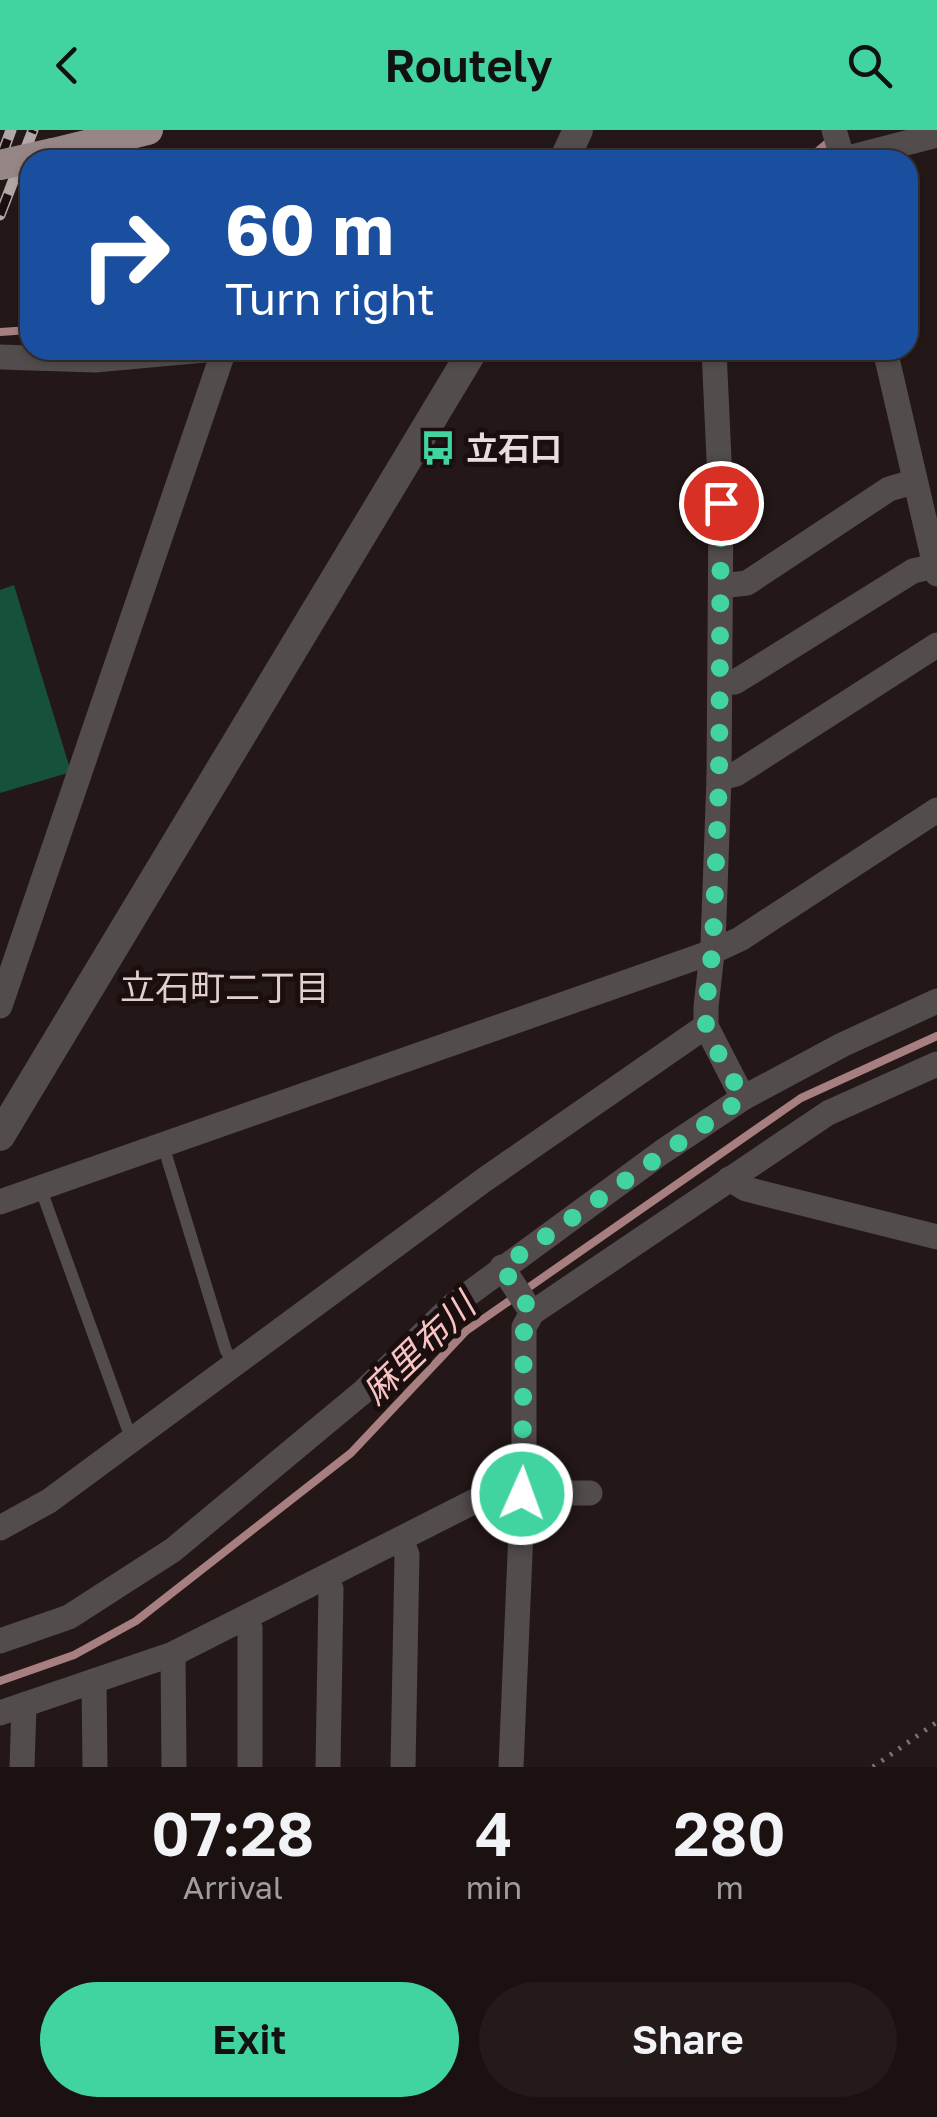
<!DOCTYPE html>
<html lang="en">
<head>
<meta charset="utf-8">
<style>
  body { margin:0; font-family:"Golos Text","Noto Sans JP",sans-serif; background:#241a1a; color:#f1f3f6; height:100vh; display:flex; flex-direction:column; font-size:38px; white-space:nowrap }
  * { box-sizing:border-box; margin:0 }
  p { font-size:32px; color:#a09d9f }
  .icon { flex:none; width:55px; height:55px; fill:none; stroke:currentColor; stroke-width:2; stroke-linecap:round; stroke-linejoin:round }
  .map { position:relative; height:1637px; overflow:hidden }
  .drawer { display:flex; flex-direction:column; background:#1b1111; flex:1 }
  .drawer>* { flex:none }
  .top-card { position:absolute; left:20px; top:20px; width:898px; height:210px; border-radius:30px; box-shadow:0 2px 8px #0004,0 0 0 2px #393131; background:#1a4fa0; color:#fff; overflow:hidden }
  .pin { position:absolute; display:grid; place-items:center; width:85px; height:85px; color:#fff; margin:-42px; border:5px solid #fff; border-radius:50%; box-shadow:0 2px 10px #0007 }
  .me { position:absolute; width:110px; margin:-55px; rotate:2deg; stroke-linejoin:round; filter:drop-shadow(0 0 8px #0008) }
  .turn { display:flex; align-items:center; gap:35px; height:210px; padding:0 40px; font-size:45px }
  .turn .icon { width:130px; height:130px; stroke-width:2.5 }
  .turn b { display:block; font-size:70px; line-height:85px }
  .eta { display:flex; justify-content:space-evenly; align-items:center; height:170px; text-align:center }
  .eta b { font-size:60px; font-weight:600; line-height:70px }
  .cta { display:flex; gap:20px; margin-top:auto; padding:20px 40px }
  .cta a { flex:1; height:115px; border-radius:60px; background:#42d4a0; color:#111; font-size:40px; font-weight:600; line-height:115px; text-align:center }
  .cta a+a { background:#241a1a; color:#f1f3f6 }
  header { display:flex; justify-content:space-between; align-items:center; height:130px; padding:0 40px; background:#42d4a0; color:#111; font-size:45px; font-weight:600 }
  .map>svg:first-child { display:block }
  .lines { fill:none; stroke-linecap:round; stroke-linejoin:round }
  .stream { stroke:#a77f80; stroke-width:8 }
  .building { fill:#15513b }
  .path { stroke:#7c7171; stroke-width:5; stroke-dasharray:2.5 8; stroke-linecap:butt }
  .service { stroke:#534c4c; stroke-width:12 }
  .minor { stroke:#534c4c; stroke-width:25 }
  .tertiary { stroke:#534c4c; stroke-width:30 }
  .trunk { stroke:#978686; stroke-width:30 }
  .rail-casing { stroke:#b2a7a7; stroke-width:11 }
  .rail { stroke:#1a0e0e; stroke-width:8; stroke-dasharray:22; stroke-linecap:butt }
  .trunk-bridge { stroke:#978686; stroke-width:30 }
  .route { stroke:#42d4a0; stroke-width:18; stroke-dasharray:0 32.4 }
  .labels { text-anchor:middle; dominant-baseline:central; stroke-width:10; stroke-linejoin:round; paint-order:stroke }
  .poi-label { font-size:32px; font-weight:bold; fill:#e8dede; stroke:#1a0e0e; text-anchor:start }
  .neighbourhood-label { font-size:35px; fill:#e1cece; stroke:#1a0e0e }
  .water-label { font-size:35px; font-style:italic; fill:#f8c3c3; stroke:#1a0e0e }
</style>
</head>
<body>
<header><svg class="icon" aria-label="back" viewBox="0 0 24 24"><path d="M15 5l-7 7 7 7"/></svg>Routely<svg class="icon" aria-label="search" viewBox="0 0 24 24"><circle cx="10" cy="10" r="6"/><path d="M15 15l6 6"/></svg></header>
<div class="map">
<svg width="937" height="1637" viewBox="0 0 937 1637">
  <rect width="100%" height="100%" fill="#241717"/>
  <g class="lines">
    <g class="stream">
      <polyline points="807,30 832,9"/>
      <polyline points="0,202 30,200"/>
      <polyline points="0,1551 74,1525 136,1491 351,1323 466,1201 801,968 937,906"/>
    </g>
  </g>
  <polygon class="building" points="14,455 71,642 0,663 0,460"/>
  <g class="lines">
    <polyline class="path" points="873,1637 937,1592"/>
    <g class="service">
      <polyline points="163,1015 226,1221 236,1234"/>
      <polyline points="40,1057 132,1311"/>
    </g>
    <g class="minor">
      <polyline points="834,0 843,30"/>
      <polyline points="840,30 937,5"/>
      <polyline points="714,220 721,373 719,648 713,814 706,877 706,896 743,968"/>
      <polyline points="885,220 937,444"/>
      <polyline points="0,227 95,230 205,220"/>
      <polyline points="721,456 747,453 889,359 913,352"/>
      <polyline points="720,553 735,552 913,441 935,436"/>
      <polyline points="719,648 736,644 937,515"/>
      <polyline points="0,876 224,220"/>
      <polyline points="729,1049 746,1059 937,1107"/>
      <polyline points="0,1072 712,822 740,809 937,680"/>
      <polyline points="502,1137 532,1183"/>
      <polyline points="0,1398 49,1371 484,1050 706,896"/>
      <polyline points="401,1410 407,1425 403,1637"/>
      <polyline points="327,1449 331,1459 328,1637"/>
      <polyline points="246,1488 250,1498 250,1637"/>
      <polyline points="0,1511 69,1487 173,1420 364,1261 452,1176 662,1022 743,968 842,915 937,871"/>
      <polyline points="173,1524 174,1637"/>
      <polyline points="94,1551 95,1637"/>
      <polyline points="0,1583 173,1524 479,1369 507,1363 590,1363"/>
      <polyline points="22,1637 24,1575"/>
      <polyline points="511,1637 524,1330 524,1197 532,1183 828,983 937,934"/>
    </g>
    <g class="tertiary">
      <polyline points="564,30 578,0"/>
      <polyline points="0,1006 473,220"/>
    </g>
    <polyline class="trunk" points="53,23 148,0"/>
    <defs>
      <g id="rail">
        <polyline points="0,30 11,0"/>
        <polyline points="0,85 33,0"/>
      </g>
    </defs>
    <use href="#rail" class="rail-casing"/>
    <use href="#rail" class="rail"/>
    <polyline class="trunk-bridge" points="0,35 53,23"/>
  </g>
  <g class="lines">
    <polyline class="route" points="522,1364 524,1197 532,1183 502,1137 743,968 716,919 706,896 706,877 713,814 719,648 721,373"/>
  </g>
  <defs>
    <symbol id="bus-bare" viewBox="-9 -9 18 18"><path d="M-5-6H5V4H4V6H2V4H-2V6H-4V4H-5ZM-3.5-4V0h7V-4ZM-3.5 1.2v1.5H-2V1.2ZM2 1.2v1.5H3.5V1.2Z" fill="#42d4a0" stroke="#1a0e0e" stroke-width="2.5" paint-order="stroke"/></symbol>
  </defs>
  <g fill-rule="evenodd">
    <use href="#bus-bare" x="413" y="293" width="50" height="50"/>
  </g>
  <g class="labels">
    <g class="poi-label">
      <text x="466" y="318">立石口</text>
    </g>
    <g class="neighbourhood-label">
      <text x="225" y="857">立石町二丁目</text>
    </g>
    <g class="water-label">
      <text transform="translate(418 1218) rotate(-44)">麻里布川</text>
    </g>
  </g>
</svg>
<div class="pin" style="left:721px;top:373px;background:#d93025"><svg class="icon" aria-label="arrive" viewBox="0 0 24 24"><path d="M6 21V4h12l-3 4 3 4H6"/></svg></div>
<svg class="me" style="left:522px;top:1364px" viewBox="-20 -20 40 40"><circle r="17" fill="#42d4a0" stroke="#fff" stroke-width="3"/><path d="M0-11L8 9 0 5-8 9z" fill="#fff"/></svg>
<div class="top-card">
<div class="turn"><svg class="icon" aria-label="right" viewBox="0 0 24 24"><path d="M7 20v-9h11M14 6l5 5-5 5"/></svg><div><b>60 m</b>Turn right</div></div>
</div>
</div>
<section class="drawer">
<div class="eta">
<div><b>07:28</b><p>Arrival</p></div>
<div><b>4</b><p>min</p></div>
<div><b>280</b><p>m</p></div>
</div>
<div class="cta"><a>Exit</a><a>Share</a></div>
</section>
</body>
</html>
